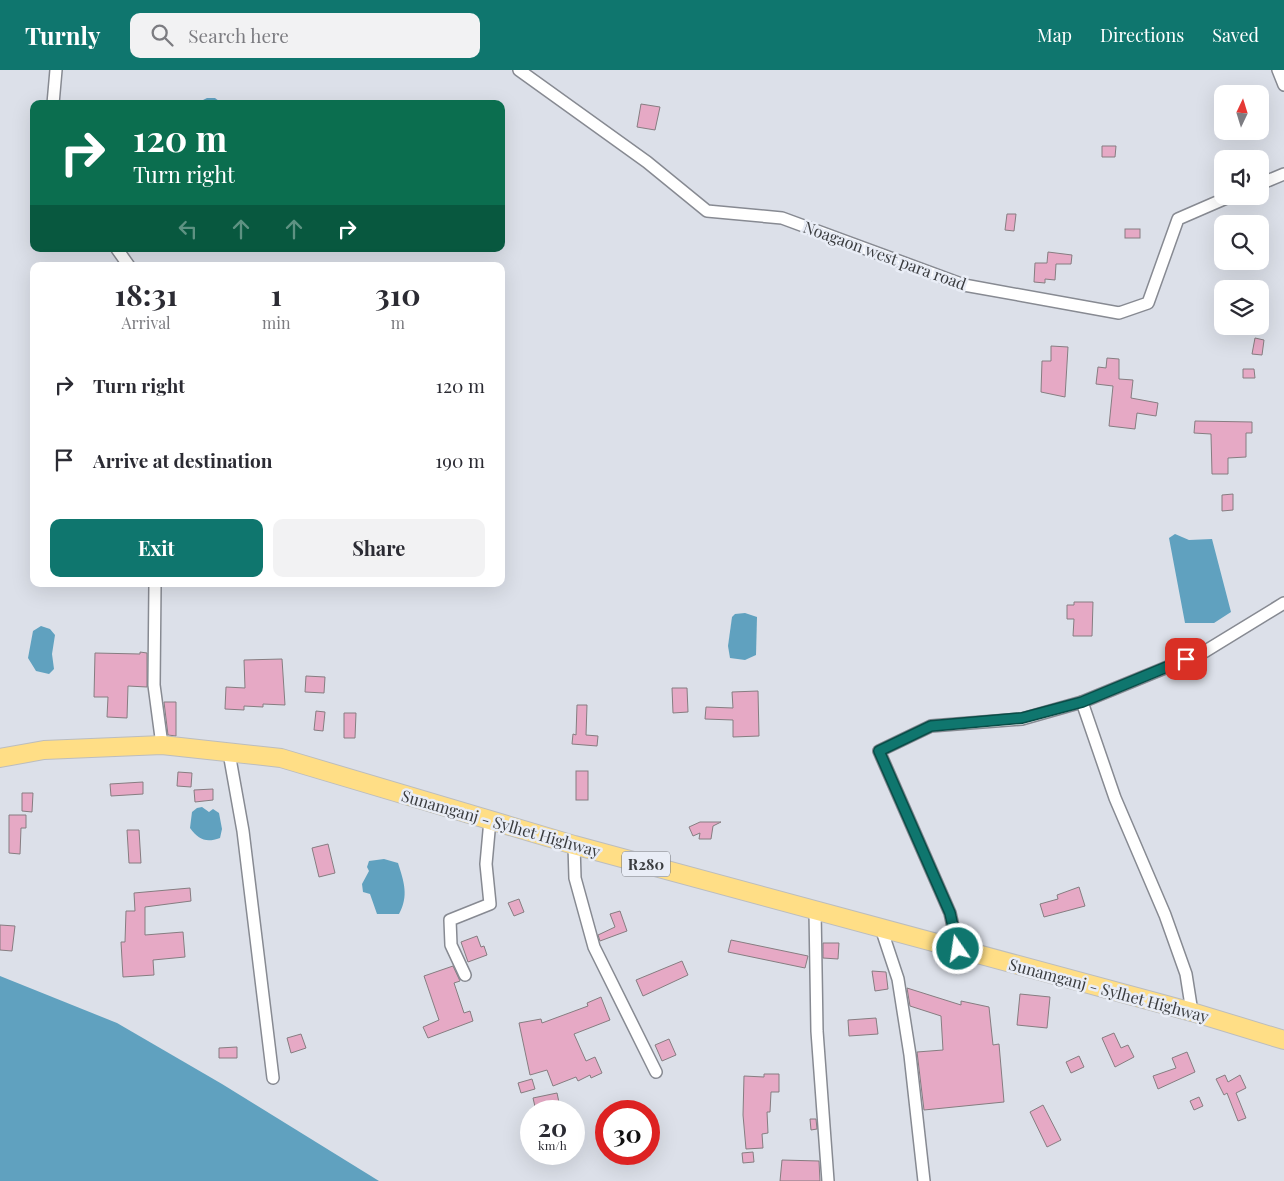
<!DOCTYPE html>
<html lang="en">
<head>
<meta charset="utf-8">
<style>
  body { margin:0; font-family:"Playfair Display",serif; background:#f2f2f3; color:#2b2b33; height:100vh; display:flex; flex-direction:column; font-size:19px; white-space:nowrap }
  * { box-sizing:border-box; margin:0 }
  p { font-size:16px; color:#7c7c81 }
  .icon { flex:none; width:28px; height:28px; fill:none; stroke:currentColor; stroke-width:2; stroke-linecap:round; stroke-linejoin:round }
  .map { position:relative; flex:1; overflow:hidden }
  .panel { position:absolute; left:30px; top:192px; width:475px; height:325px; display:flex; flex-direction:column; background:#fff; border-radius:10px; box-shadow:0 5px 20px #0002 }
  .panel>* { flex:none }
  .top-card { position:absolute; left:30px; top:30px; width:475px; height:152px; border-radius:10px; box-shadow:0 5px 20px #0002; background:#0b6e4f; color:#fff; overflow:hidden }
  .needle { width:32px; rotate:4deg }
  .buttons { position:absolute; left:1214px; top:15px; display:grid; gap:10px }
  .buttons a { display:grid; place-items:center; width:55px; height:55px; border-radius:10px; background:#fff; box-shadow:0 5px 20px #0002; font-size:25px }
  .speed { position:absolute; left:520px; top:1030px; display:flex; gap:10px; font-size:25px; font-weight:700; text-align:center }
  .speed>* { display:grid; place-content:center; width:65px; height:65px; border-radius:50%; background:#fff; box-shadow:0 5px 20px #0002; line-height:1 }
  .speed small { font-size:12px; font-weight:400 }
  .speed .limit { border:8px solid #d22; background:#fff; color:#111 }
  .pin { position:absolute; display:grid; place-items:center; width:42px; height:42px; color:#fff; margin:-21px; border-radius:10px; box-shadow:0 2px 8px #0006 }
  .me { position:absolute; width:55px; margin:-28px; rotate:347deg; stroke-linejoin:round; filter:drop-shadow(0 0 4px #0008) }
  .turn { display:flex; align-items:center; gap:18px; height:105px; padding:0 20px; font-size:22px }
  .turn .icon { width:65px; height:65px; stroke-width:2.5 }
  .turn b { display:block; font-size:35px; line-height:42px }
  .lanes { display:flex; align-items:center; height:48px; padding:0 20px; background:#0003; justify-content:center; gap:25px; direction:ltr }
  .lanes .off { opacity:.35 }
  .eta { display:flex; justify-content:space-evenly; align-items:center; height:85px; text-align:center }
  .eta b { font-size:30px; font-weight:700; line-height:35px }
  .cta { display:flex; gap:10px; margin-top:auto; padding:10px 20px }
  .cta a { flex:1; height:58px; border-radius:10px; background:#0f766e; color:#fff; font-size:20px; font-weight:700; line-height:58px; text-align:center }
  .cta a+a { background:#f2f2f3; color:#2b2b33 }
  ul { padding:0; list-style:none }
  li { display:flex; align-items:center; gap:15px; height:75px; padding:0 20px }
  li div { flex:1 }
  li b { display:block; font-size:19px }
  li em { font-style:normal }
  header { display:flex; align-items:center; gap:30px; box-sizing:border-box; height:70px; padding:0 25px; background:#0f766e; color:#fff }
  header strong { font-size:24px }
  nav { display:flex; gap:28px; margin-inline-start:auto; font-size:18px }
  .search { width:350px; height:45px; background:#f2f2f3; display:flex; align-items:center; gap:12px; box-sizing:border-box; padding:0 18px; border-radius:10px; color:#7c7c81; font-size:19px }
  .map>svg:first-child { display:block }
  .water { fill:#60a1bf }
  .building { fill:#e6a9c5; stroke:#867d81 }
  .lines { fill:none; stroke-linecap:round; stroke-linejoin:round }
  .minor-casing { stroke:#878a92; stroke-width:14 }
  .primary-casing { stroke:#bcbdbe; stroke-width:20 }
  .minor { stroke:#fff; stroke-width:11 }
  .primary { stroke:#ffde86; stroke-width:18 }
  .route-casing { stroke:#0a4d48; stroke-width:12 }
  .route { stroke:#0f766e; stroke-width:9 }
  .labels { text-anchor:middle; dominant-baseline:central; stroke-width:5; stroke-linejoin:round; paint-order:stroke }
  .shield { fill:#e9edf6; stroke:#6e7176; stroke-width:1 }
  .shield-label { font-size:15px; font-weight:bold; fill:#3a3c3f }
  .street-label { font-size:16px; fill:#3a3c3f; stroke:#e9edf6 }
</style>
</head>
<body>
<header>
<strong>Turnly</strong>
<div class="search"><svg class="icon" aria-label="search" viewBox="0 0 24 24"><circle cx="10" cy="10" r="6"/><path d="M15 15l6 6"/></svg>Search here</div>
<nav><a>Map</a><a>Directions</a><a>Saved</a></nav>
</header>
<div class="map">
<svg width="1284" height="1111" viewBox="0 0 1284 1111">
  <rect width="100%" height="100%" fill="#dce0e9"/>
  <g class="water">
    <polygon points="207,28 215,28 223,34 195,34"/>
    <polygon points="1175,464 1189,470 1212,469 1231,542 1214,553 1185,553 1169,468"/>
    <polygon points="745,543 757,547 756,585 745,590 730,588 728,576 732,547 735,544"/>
    <polygon points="41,556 50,559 55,565 52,584 54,599 49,604 36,601 28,588 33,561"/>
    <path d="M202,737L209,742L213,739L219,743L222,759L220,768C206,773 199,770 190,758L192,742L197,738Z"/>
    <path d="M384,789L398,793C404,812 409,826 399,844H377L370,824L363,822L362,814L369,801L367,797L369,791Z"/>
    <polygon points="0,906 117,953 222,1014 379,1111 0,1111"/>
  </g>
  <g class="building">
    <polygon points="641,34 660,37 655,60 637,57"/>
    <polygon points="1102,76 1116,76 1115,87 1102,87"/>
    <polygon points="1007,144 1016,144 1014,161 1005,160"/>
    <rect x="1125" y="159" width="15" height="9"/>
    <polygon points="1048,182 1072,185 1071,194 1056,194 1055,210 1045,209 1045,213 1034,212 1035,193 1047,193"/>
    <polygon points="1255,268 1264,270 1262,285 1252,284"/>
    <polygon points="1051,276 1068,277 1065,327 1041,322 1042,291 1051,291"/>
    <polygon points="1107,288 1119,289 1119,309 1133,310 1131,328 1158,333 1156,346 1137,343 1135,359 1109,356 1113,316 1096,314 1098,297 1106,298"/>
    <polygon points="1243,299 1254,299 1255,308 1243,308"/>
    <polygon points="1195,351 1252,352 1252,363 1246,363 1246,387 1228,388 1228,404 1212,404 1211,364 1194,363"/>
    <polygon points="1233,424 1233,440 1222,441 1222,425"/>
    <polygon points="1074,532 1093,532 1092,566 1073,566 1074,549 1067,549 1067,535 1074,535"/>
    <polygon points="140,582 147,583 147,617 128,616 127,648 107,647 108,627 94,627 95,583 140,584"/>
    <polygon points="282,589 285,635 263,634 263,637 244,636 244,640 225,639 226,617 245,618 244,590"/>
    <polygon points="306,606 325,607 324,623 305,622"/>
    <polygon points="672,618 687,618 688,642 673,643"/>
    <polygon points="758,621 759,666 733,667 733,650 705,649 706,637 733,638 732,622"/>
    <polygon points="164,632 176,632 176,666 168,665"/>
    <polygon points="577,635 587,635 586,665 598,666 597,676 572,674 573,664 576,665"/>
    <polygon points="316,641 325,642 323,661 314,660"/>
    <polygon points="344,643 356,643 355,668 344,668"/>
    <rect x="576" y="701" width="12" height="29"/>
    <polygon points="178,702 192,703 191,717 177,716"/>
    <polygon points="143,712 143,724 111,726 110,714"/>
    <polygon points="213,719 213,730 195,732 194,720"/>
    <polygon points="22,723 33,723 32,742 22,741"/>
    <polygon points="9,745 26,745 26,758 21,758 20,784 9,783"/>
    <polygon points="700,752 721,752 713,756 711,769 699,769 700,763 693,766 689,757"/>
    <polygon points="127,760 139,760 141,793 129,793"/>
    <polygon points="328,774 335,803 319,807 312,778"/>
    <polygon points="1079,817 1085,836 1044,847 1040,834 1058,829 1057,825"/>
    <polygon points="190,818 191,831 145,837 145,865 183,862 185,887 153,890 154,905 123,907 121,872 125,872 126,841 135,841 134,823"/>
    <polygon points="519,829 524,842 514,846 508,833"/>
    <polygon points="620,841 627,861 600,871 598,865 615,857 610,844"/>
    <polygon points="0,855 15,856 12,881 0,880"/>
    <polygon points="477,866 481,877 484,876 487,885 468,892 461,872"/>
    <polygon points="731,870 808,886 805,898 728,882"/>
    <polygon points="823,873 839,873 838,889 823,888"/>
    <polygon points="682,891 688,905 643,926 636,910"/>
    <polygon points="453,896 460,911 454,913 464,943 470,941 473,951 428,968 423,957 439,950 424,906"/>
    <polygon points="872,901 886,902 888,919 875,921"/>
    <polygon points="907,918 961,935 961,931 989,937 993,975 999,974 1004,1032 924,1040 917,982 943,980 941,946 910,936"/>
    <polygon points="1020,924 1050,927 1047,958 1017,955"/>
    <polygon points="601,927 610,950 574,964 586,991 595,987 602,1003 591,1008 590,1005 578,1011 576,1007 553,1016 547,1000 530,1005 519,953 541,949 542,953 588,936 587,933"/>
    <polygon points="876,948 878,964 849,966 848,950"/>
    <polygon points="1114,963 1121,978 1128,975 1134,987 1115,997 1102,968"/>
    <polygon points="301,964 306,978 291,983 287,968"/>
    <polygon points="669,969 676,985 662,991 655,975"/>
    <polygon points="237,977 237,988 219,988 219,978"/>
    <polygon points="1187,982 1195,1002 1158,1019 1153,1006 1176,998 1172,988"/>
    <polygon points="1079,986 1084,997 1071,1003 1066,992"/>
    <polygon points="764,1004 779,1004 779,1022 771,1022 770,1042 767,1042 768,1063 762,1064 763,1078 746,1079 743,1045 744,1006 764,1007"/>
    <polygon points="1225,1005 1228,1012 1240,1005 1246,1018 1236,1023 1246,1048 1238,1051 1227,1023 1224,1025 1216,1009"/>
    <polygon points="532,1009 535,1019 521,1023 518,1013"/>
    <polygon points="557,1023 560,1037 536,1041 533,1028"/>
    <polygon points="1199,1027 1203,1036 1194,1040 1190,1031"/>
    <polygon points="1043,1035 1061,1070 1047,1077 1030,1042"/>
    <polygon points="810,1049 816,1049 817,1059 811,1060"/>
    <polygon points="753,1082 754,1092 743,1093 742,1083"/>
    <polygon points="782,1090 819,1091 820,1111 780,1111"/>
  </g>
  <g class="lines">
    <defs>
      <g id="minor">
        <polyline points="519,0 647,92 707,141 782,148 964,215 1119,243 1148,233 1178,149 1231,126"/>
        <polyline points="1278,0 1284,15"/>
        <polyline points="53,34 56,0"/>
        <polyline points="1260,114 1284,104"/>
        <polyline points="117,179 129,196"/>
        <polyline points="155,514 154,615 162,675"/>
        <polyline points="229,683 243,761 273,1008"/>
        <polyline points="574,775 575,808 594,877 656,1002"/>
        <polyline points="815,840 817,961 828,1111"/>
        <polyline points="881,858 898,909 910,985 924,1111"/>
        <polyline points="958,879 950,843 879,681 931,656 1022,649 1082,632"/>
        <polyline points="465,905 451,875 450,850 490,834 486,794 490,750"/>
        <polyline points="1192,942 1186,904 1165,845 1115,728 1082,632 1204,582 1284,533"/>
      </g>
      <polyline id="primary" points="0,688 44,680 162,675 281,688 574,775 1192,942 1284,970"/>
    </defs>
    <use href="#minor" class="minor-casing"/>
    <use href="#primary" class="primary-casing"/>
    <use href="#minor" class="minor"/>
    <use href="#primary" class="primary"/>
  </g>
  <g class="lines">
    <defs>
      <polyline id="route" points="958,879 950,843 879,681 931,656 1022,648 1082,632 1186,589"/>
    </defs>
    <use href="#route" class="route-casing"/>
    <use href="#route" class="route"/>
  </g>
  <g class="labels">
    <rect class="shield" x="622" y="781.5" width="48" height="25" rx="4"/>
    <g class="shield-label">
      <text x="646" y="794">R280</text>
    </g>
    <g class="street-label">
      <text transform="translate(885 185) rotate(20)">Noagaon west para road</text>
      <text transform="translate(501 753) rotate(16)">Sunamganj - Sylhet Highway</text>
      <text transform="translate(1109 920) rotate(15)">Sunamganj - Sylhet Highway</text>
    </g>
  </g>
</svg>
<div class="buttons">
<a><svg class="needle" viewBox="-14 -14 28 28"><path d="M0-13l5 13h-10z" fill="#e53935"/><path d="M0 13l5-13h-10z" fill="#7c7c81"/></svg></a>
<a><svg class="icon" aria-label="sound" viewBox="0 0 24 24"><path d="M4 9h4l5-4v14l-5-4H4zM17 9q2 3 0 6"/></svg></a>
<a><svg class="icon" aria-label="search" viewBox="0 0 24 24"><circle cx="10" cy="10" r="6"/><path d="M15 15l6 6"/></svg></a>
<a><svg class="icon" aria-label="layers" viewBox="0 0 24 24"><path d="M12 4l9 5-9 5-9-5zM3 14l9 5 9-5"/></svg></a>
</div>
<div class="speed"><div>20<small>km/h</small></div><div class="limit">30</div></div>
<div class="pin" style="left:1186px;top:589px;background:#d93025"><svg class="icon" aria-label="arrive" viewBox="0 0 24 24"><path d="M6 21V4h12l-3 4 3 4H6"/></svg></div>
<svg class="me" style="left:958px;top:879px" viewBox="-20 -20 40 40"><circle r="17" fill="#0f766e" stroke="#fff" stroke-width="3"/><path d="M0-11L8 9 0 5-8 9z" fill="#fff"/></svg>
<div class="top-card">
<div class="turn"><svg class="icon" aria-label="right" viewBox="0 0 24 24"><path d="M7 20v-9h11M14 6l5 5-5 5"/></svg><div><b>120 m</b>Turn right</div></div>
<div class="lanes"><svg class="icon off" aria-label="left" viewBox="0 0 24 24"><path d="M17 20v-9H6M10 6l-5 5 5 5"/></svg><svg class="icon off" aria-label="ahead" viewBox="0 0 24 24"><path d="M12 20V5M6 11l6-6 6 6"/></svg><svg class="icon off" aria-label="ahead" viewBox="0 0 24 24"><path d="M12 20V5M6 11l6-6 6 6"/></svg><svg class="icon" aria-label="right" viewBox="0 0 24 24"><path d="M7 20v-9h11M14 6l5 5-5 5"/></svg></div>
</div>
<section class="panel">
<div class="eta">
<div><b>18:31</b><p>Arrival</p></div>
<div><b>1</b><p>min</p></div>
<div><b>310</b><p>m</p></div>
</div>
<ul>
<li><svg class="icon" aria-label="right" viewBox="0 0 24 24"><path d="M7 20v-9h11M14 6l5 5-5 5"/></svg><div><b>Turn right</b></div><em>120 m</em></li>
<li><svg class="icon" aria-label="arrive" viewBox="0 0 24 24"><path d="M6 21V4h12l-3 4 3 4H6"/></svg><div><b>Arrive at destination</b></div><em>190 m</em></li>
</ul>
<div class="cta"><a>Exit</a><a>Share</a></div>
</section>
</div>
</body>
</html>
